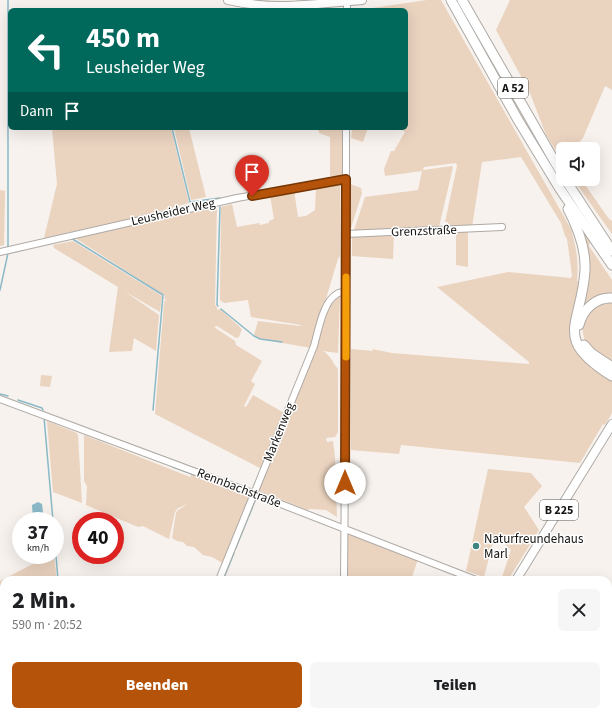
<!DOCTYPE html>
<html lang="de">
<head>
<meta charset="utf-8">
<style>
  body { margin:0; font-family:"Source Sans 3",sans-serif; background:#f6f6f6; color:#202124; height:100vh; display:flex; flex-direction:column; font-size:15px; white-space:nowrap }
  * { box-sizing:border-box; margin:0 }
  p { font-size:13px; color:#757577 }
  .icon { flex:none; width:22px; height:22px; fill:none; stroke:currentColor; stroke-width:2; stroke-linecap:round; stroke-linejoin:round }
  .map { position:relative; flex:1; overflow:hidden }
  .sheet { position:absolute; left:0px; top:576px; width:612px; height:140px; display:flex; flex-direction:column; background:#fff; border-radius:12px 12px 0 0; box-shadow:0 4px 16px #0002 }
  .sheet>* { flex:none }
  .hud { position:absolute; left:8px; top:8px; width:400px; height:122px; border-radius:6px; box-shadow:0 4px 16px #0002; background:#00695c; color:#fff; overflow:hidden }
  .fabs { position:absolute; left:556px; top:142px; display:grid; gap:8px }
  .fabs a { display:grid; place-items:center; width:44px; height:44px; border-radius:6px; background:#fff; box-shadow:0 4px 16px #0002; font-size:20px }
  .speed { position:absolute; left:12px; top:512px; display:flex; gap:8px; font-size:20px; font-weight:700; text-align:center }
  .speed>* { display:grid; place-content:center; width:52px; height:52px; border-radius:50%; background:#fff; box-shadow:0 4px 16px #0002; line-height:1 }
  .speed small { font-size:10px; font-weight:400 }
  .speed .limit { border:6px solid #d22; background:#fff; color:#111 }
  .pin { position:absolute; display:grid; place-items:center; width:34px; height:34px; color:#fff; margin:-41px -17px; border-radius:50% 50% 50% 0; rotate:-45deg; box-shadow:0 0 4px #0007 }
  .pin .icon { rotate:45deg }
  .me { position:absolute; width:44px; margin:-22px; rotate:0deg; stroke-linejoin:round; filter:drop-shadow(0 0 3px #0008) }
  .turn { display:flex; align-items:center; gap:14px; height:84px; padding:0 12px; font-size:18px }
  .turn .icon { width:52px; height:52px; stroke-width:2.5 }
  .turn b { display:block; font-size:28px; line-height:34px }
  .then { display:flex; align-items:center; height:38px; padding:0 12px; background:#0003; gap:8px; font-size:15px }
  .round { display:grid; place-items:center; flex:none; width:42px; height:42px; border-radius:6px; background:#f6f6f6 }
  .overview { display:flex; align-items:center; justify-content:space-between; height:68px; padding:0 12px }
  h1 { font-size:24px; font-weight:800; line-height:30px }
  .action { display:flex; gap:8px; margin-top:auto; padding:8px 12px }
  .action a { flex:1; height:46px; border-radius:6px; background:#b45309; color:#fff; font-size:16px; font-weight:800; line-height:46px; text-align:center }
  .action a+a { background:#f6f6f6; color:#202124 }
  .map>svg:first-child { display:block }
  .green { fill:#ead3bf }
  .water { fill:#8ab9c7 }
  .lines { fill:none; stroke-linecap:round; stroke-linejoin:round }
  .stream { stroke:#8ab9c7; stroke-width:1.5 }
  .minor-casing { stroke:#aea9a4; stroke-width:8 }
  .major-casing { stroke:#aea9a4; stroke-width:10 }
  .highway-casing { stroke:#aea9a4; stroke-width:11 }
  .minor { stroke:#fff; stroke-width:6 }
  .major { stroke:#fff; stroke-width:8 }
  .highway { stroke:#fff; stroke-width:9 }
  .route-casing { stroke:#753606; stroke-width:10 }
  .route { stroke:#b45309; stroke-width:7 }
  .slow { stroke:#f59e0b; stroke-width:7 }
  .poi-dot { fill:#3e857f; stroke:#fff; stroke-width:1.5 }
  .labels { text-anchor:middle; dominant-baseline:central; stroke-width:3; stroke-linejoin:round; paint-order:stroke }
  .shield { fill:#fff; stroke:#5b5a59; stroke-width:1 }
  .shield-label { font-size:12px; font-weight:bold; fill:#151412 }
  .street-label { font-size:13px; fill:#151412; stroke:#fff }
  .poi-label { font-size:13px; fill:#151412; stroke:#fff; text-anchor:start }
</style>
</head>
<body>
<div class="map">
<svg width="612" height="716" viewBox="0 0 612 716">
  <rect width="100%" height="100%" fill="#f7f2ed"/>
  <g class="green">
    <path d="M427,0H441L571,229C576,246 579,263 577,281H580L573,313L580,355L595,370L612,380V413L605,425L603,424L580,463L401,445L399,454L351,450V349L373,351L372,349L392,353L529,364V362L437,287L508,272L571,278L572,275L567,239L565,236L561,223L521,157L482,162L472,227L447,229L448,222H445L457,166L456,163L424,167L423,170L452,166L453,167L439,227L436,229L357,232L354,230L365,197L418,190L422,171L385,176L384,169L391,151H394L405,132L398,128H406V10H359Z"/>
    <polygon points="510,0 612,0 612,90 605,86 583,138 574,148 562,149 563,151 563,162 546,135 530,93 496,30"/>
    <polygon points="52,128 171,128 189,203 142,216 44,238 57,184"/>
    <polygon points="174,128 189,128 206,197 191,200"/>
    <polygon points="318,128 343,128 344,178 330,176 330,137 319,133"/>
    <polygon points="352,128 368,128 363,142 351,138"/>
    <polygon points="573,179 581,179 609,219 612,221 612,234"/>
    <polygon points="340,183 340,256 338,259 311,348 260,339 254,335 258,321 300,326 301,325 251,317 248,300 224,303 220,300 221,207 232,204 237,227 259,223 260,225 269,223 269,221 274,219 270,195 294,190 298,217 306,216 315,210 316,186"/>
    <polygon points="350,184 361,188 362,193 351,228 348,227 349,185"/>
    <polygon points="0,190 5,191 4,245 0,246"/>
    <polygon points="217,205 215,305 217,307 217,310 220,309 242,329 239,337 236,338 217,326 214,327 235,341 236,345 262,361 251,381 255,384 244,406 246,407 253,395 284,413 262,469 155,414 164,302 166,300 164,298 165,296 75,238"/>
    <polygon points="579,225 590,242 589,246 612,280 612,296 581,313 585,287"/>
    <polygon points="468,231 468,267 456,265 456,232"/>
    <polygon points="394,234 393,259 352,256 352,236"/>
    <polygon points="73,241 162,296 160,312 124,291 159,315 156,351 134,338 132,351 109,352 118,287 54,248 53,245"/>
    <path d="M340,296L338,353L323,351C331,356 332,362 338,369V432L335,437L326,438L327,442L333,441L335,457L337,517L326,510L310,509L307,510L273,496L258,491L284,425H286V420L291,411L318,345L317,343C320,331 326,299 340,296Z"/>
    <polygon points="612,301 612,363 599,356 585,343 582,328 583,322 596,305"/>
    <polygon points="41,375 52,376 50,387 40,386"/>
    <polygon points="47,421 77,433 78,436 82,503 53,492"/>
    <polygon points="84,435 190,477 193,472 251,494 245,514 242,513 242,519 224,564 212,557 203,555 194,547 187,546 183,542 177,541 172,538 176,513 178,510 188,504 178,508 175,512 169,539 143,526 138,527 86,505 87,486 84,481"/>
    <polygon points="488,469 531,473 542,486 524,507 539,530 508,580 501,580 511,550 504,543 494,539 484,577 466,571"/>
    <polygon points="348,532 418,559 411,580 348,580"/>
    <polygon points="50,555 54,555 57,580 4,580 4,612 0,614 0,581"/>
    <polygon points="577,712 607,712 609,716 569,716"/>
  </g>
  <polygon class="water" points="38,502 42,504 44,521 33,521 32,505"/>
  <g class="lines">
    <g class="stream">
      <polyline points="172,128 190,202 220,198 220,200"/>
      <polyline points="71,238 163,295 153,410"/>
      <polyline points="8,249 8,0"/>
      <polyline points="8,253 19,251"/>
      <polyline points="0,290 8,253"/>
      <polyline points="218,306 217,305 220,207"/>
      <polyline points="221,309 254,336 260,339 282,342"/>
      <polyline points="0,394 8,396"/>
      <polyline points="18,400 42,408 43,410"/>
      <polyline points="44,417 53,521"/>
      <polyline points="98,439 113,444"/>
      <polyline points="116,445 170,465"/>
      <polyline points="173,467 251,496"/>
      <polyline points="249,516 256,498"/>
      <polyline points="55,544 58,580"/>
      <polyline points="235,550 248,518"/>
      <polyline points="223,580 234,553"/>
      <polyline points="69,712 69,716"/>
      <polyline points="6,716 24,712"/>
      <polyline points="254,716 254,712"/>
    </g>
    <defs>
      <g id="minor">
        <polyline points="347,10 347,0"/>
        <polyline points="346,234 502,227"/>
        <polyline points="0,252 237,198 347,179"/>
        <polyline points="0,399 255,494 476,580"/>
        <path d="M219,580L314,346C318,332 323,301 337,294C339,292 343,292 346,292"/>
        <polyline points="344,580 346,346 346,128"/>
        <polyline points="608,608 612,606"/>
        <polyline points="164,716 166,712"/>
        <polyline points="338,716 338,712"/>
      </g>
      <g id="major">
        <path d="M228,0C275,11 315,4 362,0"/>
        <polyline points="516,580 612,424"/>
        <polyline points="433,716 435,712"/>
      </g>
      <g id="highway">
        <polyline points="451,0 518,120 560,189 612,265"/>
        <polyline points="462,0 563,176"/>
        <polyline points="565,179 612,251"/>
        <path d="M568,209C578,228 586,248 585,270C582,325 551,338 612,376"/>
        <path d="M579,325C583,309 596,297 612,298"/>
        <polyline points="584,345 591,353 612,367"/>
      </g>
    </defs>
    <use href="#minor" class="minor-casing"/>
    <use href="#major" class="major-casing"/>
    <use href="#highway" class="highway-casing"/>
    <use href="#minor" class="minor"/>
    <use href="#major" class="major"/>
    <use href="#highway" class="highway"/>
  </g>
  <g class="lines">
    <defs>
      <polyline id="route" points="252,196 346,179 345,483"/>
    </defs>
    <use href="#route" class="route-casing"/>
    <use href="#route" class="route"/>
    <polyline class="slow" points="346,277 346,357"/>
  </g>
  <circle class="poi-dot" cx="476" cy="546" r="4"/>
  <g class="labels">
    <g class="shield">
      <rect x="498" y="78" width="30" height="20" rx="3"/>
      <rect x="540" y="500" width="38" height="20" rx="3"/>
    </g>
    <g class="shield-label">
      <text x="513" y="88">A 52</text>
      <text x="559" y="510">B 225</text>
    </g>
    <g class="street-label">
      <text transform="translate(173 212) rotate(-13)">Leusheider Weg</text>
      <text transform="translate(424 231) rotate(-2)">Grenzstraße</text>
      <text transform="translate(279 432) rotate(-68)">Markenweg</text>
      <text transform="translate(239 488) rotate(21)">Rennbachstraße</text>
    </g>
    <g class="poi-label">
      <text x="484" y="539">Naturfreundehaus<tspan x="484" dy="15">Marl</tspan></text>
    </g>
  </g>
</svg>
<div class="fabs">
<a><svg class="icon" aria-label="sound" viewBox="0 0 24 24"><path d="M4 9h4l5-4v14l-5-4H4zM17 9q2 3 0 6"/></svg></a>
</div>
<div class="speed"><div>37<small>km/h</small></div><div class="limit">40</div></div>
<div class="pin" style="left:252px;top:196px;background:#d93025"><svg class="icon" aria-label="arrive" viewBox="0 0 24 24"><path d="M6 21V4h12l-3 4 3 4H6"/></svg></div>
<svg class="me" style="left:345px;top:483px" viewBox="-20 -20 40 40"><circle r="19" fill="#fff"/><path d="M0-13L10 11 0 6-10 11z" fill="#b45309"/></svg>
<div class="hud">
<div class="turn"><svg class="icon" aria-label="left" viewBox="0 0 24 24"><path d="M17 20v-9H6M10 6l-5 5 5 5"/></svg><div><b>450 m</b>Leusheider Weg</div></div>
<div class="then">Dann<svg class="icon" aria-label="arrive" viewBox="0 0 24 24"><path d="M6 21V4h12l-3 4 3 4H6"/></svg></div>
</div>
<section class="sheet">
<div class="overview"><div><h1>2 Min.</h1><p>590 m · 20:52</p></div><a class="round"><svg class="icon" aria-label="close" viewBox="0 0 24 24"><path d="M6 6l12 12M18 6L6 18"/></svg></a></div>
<div class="action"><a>Beenden</a><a>Teilen</a></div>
</section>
</div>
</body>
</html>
